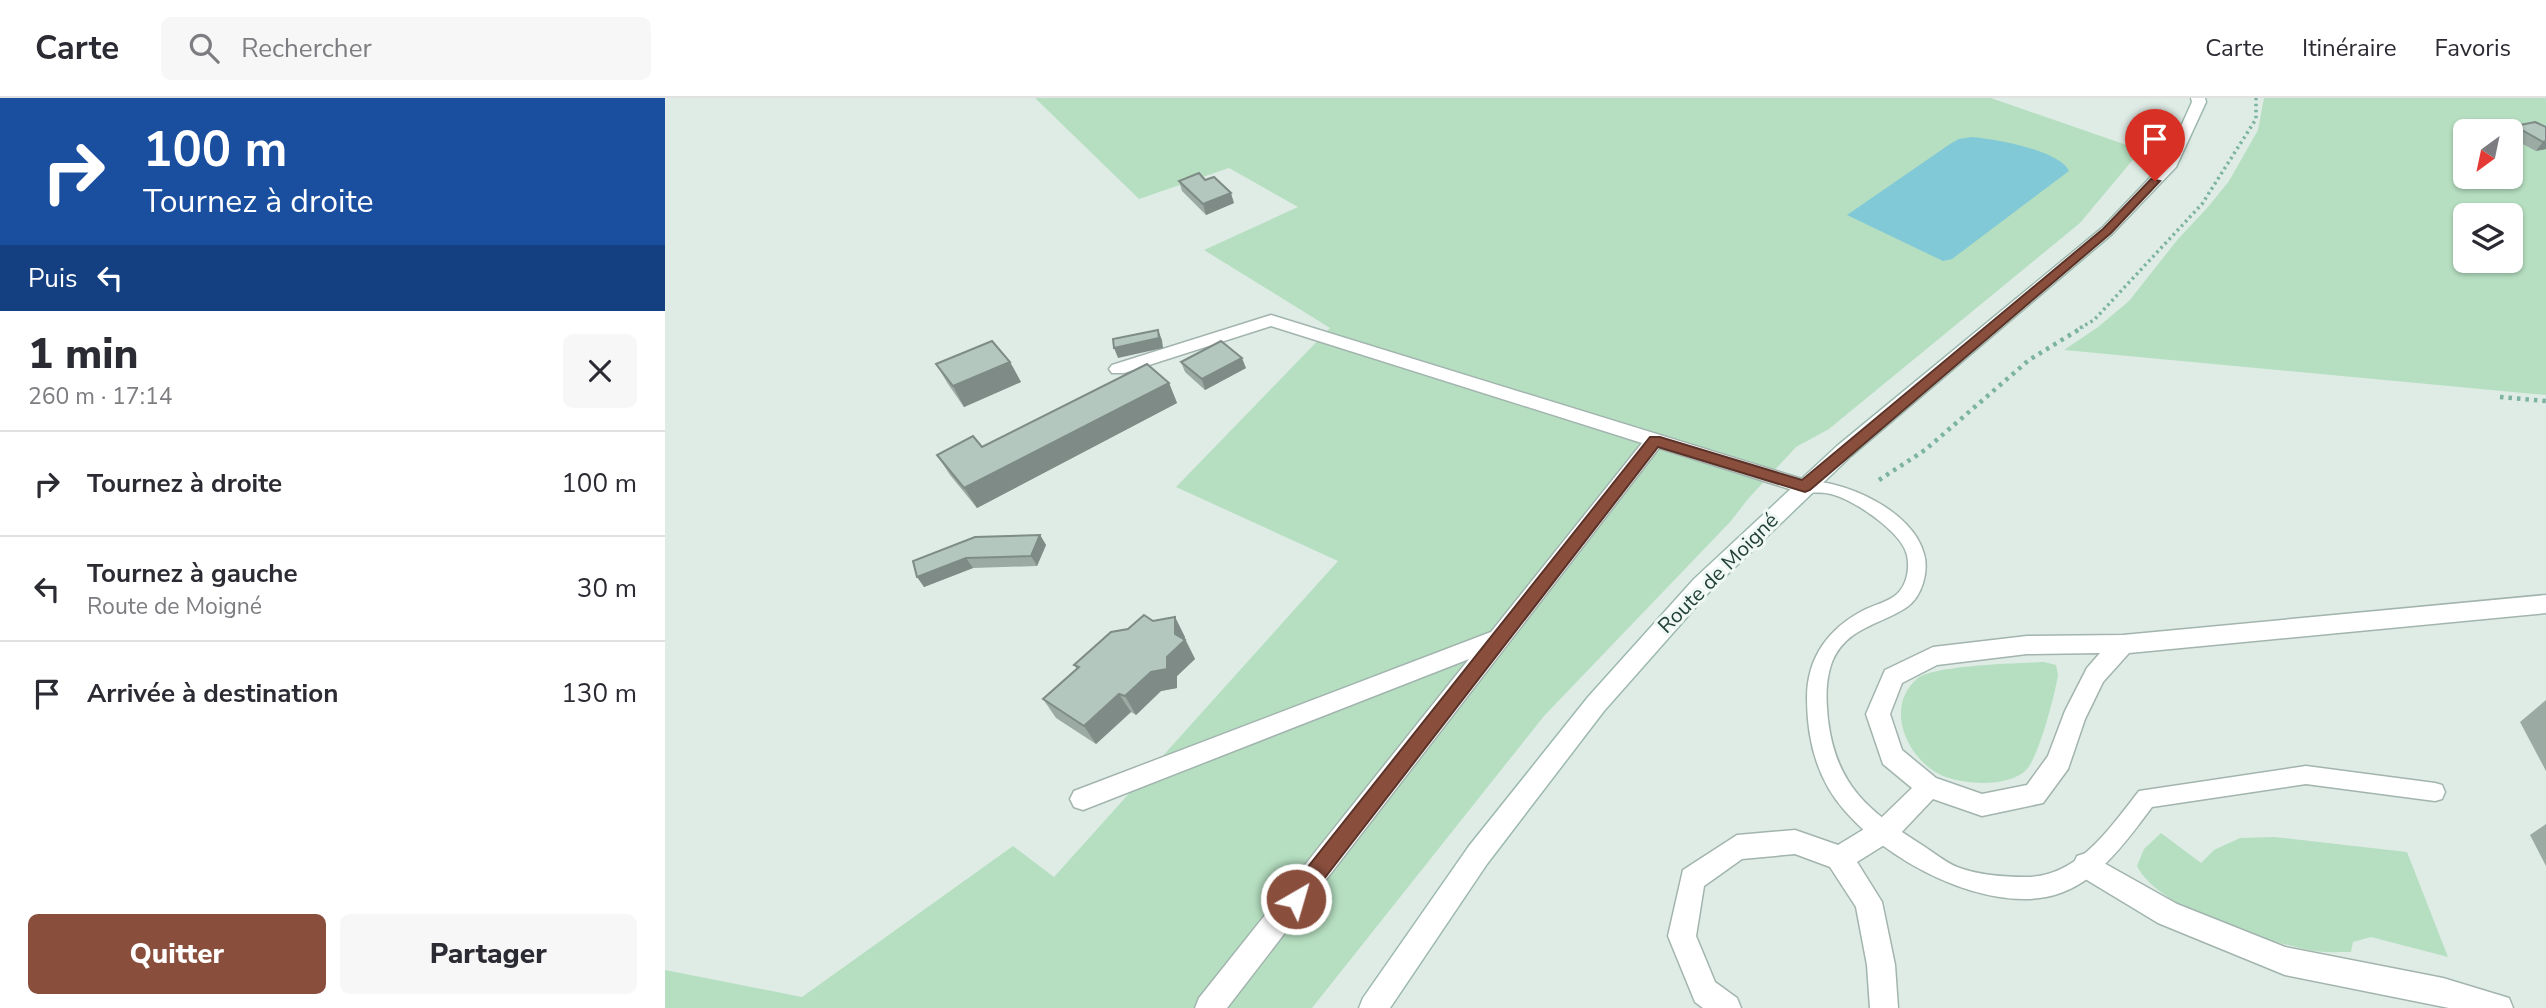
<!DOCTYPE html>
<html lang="fr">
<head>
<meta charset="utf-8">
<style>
  body { margin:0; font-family:"Nunito Sans",sans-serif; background:#f7f7f7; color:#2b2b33; height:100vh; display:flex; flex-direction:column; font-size:26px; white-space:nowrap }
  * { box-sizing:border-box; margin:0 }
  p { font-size:23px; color:#7c7c81 }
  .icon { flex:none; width:38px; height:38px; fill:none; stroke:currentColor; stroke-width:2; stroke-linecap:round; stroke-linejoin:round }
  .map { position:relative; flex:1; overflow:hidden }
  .side { display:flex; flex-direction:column; background:#fff; width:665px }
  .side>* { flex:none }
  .guide { background:#1a4fa0; color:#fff; overflow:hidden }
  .needle { width:46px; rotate:213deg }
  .tools { position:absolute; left:1788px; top:21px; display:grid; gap:14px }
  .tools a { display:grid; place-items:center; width:70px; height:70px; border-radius:10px; background:#fff; box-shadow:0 2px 5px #0004; font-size:35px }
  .pin { position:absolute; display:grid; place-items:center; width:60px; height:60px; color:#fff; margin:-72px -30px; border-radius:50% 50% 50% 0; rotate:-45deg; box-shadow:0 0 7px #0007 }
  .pin .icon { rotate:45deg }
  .me { position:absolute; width:77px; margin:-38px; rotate:38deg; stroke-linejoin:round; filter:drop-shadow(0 0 5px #0008) }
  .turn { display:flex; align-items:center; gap:24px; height:147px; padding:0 28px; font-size:32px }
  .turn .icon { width:91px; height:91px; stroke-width:2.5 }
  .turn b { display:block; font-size:49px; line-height:60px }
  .then { display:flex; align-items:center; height:66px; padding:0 28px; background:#0003; gap:14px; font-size:26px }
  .round { display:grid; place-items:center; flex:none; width:74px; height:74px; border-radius:10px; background:#f7f7f7 }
  .summary { display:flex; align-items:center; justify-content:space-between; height:119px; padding:0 28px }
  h1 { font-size:42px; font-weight:800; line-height:52px }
  .button { display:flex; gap:14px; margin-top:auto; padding:14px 28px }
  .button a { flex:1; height:80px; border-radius:10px; background:#8a4e3d; color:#fff; font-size:28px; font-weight:800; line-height:80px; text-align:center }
  .button a+a { background:#f7f7f7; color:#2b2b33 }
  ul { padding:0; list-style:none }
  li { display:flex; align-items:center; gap:21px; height:105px; padding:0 28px; border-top:2px solid #e1e1e2 }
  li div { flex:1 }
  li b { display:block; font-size:26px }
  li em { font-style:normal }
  header { display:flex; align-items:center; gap:42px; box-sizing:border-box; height:98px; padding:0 35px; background:#fff; border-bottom:2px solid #e1e1e2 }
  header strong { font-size:33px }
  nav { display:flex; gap:38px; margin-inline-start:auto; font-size:24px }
  .search { width:490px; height:63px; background:#f7f7f7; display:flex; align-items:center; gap:18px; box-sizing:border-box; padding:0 24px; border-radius:10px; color:#7c7c81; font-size:26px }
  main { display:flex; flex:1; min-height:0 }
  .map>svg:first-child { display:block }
  .green { fill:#b6dfc1; fill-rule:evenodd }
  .water { fill:#81c9d7 }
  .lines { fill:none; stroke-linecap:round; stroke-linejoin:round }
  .lane-casing { stroke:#a2b4ae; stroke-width:3 }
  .street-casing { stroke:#a2b4ae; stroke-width:3 }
  .secondary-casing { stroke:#9db9af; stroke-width:3 }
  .path-far1 { stroke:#7cb3a2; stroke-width:3.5; stroke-dasharray:2.5 3.5; stroke-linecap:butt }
  .path { stroke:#7cb3a2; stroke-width:4.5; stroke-dasharray:3.5 5; stroke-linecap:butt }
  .lane { fill:#fff; fill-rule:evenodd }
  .street { fill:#fff; fill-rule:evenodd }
  .secondary { fill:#fff; fill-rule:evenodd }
  .wall { fill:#9baba4 }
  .shaded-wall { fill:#7e8b86 }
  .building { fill:#b4c7bf; stroke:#7e8b86; stroke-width:2 }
  .route { fill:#8a4e3d; stroke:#5a3328; stroke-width:2 }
  .labels { text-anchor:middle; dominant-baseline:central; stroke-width:6; stroke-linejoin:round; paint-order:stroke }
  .street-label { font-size:21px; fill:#1f3e36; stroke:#f0f8f4 }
</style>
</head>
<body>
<header>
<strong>Carte</strong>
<div class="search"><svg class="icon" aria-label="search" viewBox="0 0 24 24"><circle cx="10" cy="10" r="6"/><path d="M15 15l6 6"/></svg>Rechercher</div>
<nav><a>Carte</a><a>Itinéraire</a><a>Favoris</a></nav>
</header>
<main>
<section class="side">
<div class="guide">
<div class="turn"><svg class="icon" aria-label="right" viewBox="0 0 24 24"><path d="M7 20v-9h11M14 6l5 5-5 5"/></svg><div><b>100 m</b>Tournez à droite</div></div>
<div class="then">Puis<svg class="icon" aria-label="left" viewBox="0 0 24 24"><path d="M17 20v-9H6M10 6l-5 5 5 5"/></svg></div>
</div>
<div class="summary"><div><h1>1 min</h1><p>260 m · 17:14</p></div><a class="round"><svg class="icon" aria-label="close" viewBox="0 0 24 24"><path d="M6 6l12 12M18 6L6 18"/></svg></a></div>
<ul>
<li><svg class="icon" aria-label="right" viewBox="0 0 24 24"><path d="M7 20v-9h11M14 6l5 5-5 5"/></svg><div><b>Tournez à droite</b></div><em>100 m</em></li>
<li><svg class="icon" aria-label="left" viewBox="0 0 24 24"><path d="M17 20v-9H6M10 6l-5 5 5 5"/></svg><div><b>Tournez à gauche</b><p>Route de Moigné</p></div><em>30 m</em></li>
<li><svg class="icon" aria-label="arrive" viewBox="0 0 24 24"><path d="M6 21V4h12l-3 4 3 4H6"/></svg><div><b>Arrivée à destination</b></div><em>130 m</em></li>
</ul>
<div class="button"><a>Quitter</a><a>Partager</a></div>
</section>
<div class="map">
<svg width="1881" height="910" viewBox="0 0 1881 910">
  <rect width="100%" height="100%" fill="#dfece6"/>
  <g class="green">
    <polygon points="370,0 1326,0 1476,52 1415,125 1164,331 1131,349 1083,401 1066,423 879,618 647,910 0,910 0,872 137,899 348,748 389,779 673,463 511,389 665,230 539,152 633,109 564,70 474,101"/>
    <path d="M1599,0H1881V297L1399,252L1433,229L1464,203L1513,141L1543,109L1564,83L1593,32ZM1801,33H1846V79H1801ZM1801,117H1846V163H1801Z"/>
    <path d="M1379,564L1391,567L1393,577C1390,596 1374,659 1361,672C1344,690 1295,687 1274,676C1241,659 1219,608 1253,580C1269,567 1355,565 1379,564Z"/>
    <path d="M1496,735L1536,765L1549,752L1575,740L1609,739L1742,754L1783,859L1706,839L1688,844L1686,854C1672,854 1656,855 1643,852C1598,842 1493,811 1472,768L1479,751Z"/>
  </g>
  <path class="water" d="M1307,39C1330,41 1394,52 1404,73L1287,161L1278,163L1182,117L1285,46L1294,41Z"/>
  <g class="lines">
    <defs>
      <path id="lane" d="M1140,383C1180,382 1248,413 1259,456C1264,473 1257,499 1242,509C1216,527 1181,529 1167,564C1160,583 1161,602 1163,622C1171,687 1203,713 1257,747C1268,754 1280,764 1292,769C1313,777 1338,779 1360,779C1412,780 1445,730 1474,693L1641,668L1770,685L1777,687L1780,694L1777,701L1770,703L1641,686L1487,709C1460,745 1429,790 1381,799C1309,813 1200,752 1164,691C1148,664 1142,631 1142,600C1142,559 1164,530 1199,512C1209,507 1223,504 1232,496C1242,487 1245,470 1242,457C1237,434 1188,401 1166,396C1155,393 1144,396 1134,393L1132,389Z"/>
      <g id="street">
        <polygon points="606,217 1147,384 1150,389 1147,394 1140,396 994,350 562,910 530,910 534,900 804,561 418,712 409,709 405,701 409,693 826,534 977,345 606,228 459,275 447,275 444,271 447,267"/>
        <path d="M1881,497V515L1464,555L1438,584L1420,621L1403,671L1378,705L1317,718L1268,701L1232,739L1192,764L1217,804L1230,867L1233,910H1205L1202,867L1191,809L1165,769L1130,756L1077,761L1039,788L1031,838L1050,884L1072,900L1076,910H1038L1030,904L1003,838L1018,772L1072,737L1130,732L1173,747L1214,722L1247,690L1218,666L1201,616L1220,572L1268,549L1362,538L1458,537ZM1435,555L1422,570L1400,613L1383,658L1362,687L1317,696L1271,680L1237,652L1225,616L1237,585L1272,567L1362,556Z"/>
        <polygon points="1421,755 1512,806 1620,849 1778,880 1844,900 1848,910 1784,910 1620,877 1493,825 1412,776 1408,767 1412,758"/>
      </g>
      <polygon id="secondary" points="1526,0 1540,0 1541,4 1511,69 1447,136 1186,358 1045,493 939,613 822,766 725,910 694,910 698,900 804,748 923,599 1029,481 1172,348 1437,130 1500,64 1527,4"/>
    </defs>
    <use href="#lane" class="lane-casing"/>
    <use href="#street" class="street-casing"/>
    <use href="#secondary" class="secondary-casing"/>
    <polyline class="path-far1" points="1415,230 1429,222 1537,106 1591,21 1591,0"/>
    <g class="path">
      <polyline points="1835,299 1881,303"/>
      <polyline points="1214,382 1260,352 1364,262 1418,229"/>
    </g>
    <use href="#lane" class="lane"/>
    <use href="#street" class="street"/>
    <use href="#secondary" class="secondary"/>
  </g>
  <g class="wall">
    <polygon points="1850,28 1881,29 1881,51 1871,53 1846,40 1846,34"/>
    <polygon points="514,83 569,105 541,117 517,93"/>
    <polygon points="345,264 356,284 299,309 283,286 271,266"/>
    <polygon points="516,264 581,270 540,292 520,274"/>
    <polygon points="504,285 512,305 312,410 285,377 272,357 317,349"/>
    <polygon points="375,437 381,447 372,468 308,470 259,489 248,463"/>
    <polygon points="510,519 530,561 512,578 512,590 496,593 471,617 466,614 431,646 391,620 378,601 412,571 409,567 463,531 488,523"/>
    <polygon points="1881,602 1881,673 1855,624"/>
    <polygon points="1881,726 1881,768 1865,737"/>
  </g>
  <g class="shaded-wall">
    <polygon points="1881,43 1881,51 1871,53 1878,44"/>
    <polygon points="566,95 569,105 541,117 538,106"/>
    <polygon points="493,232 497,242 498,250 453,260 449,250"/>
    <polygon points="577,260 581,270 540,292 537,281"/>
    <polygon points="345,264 356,284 299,309 288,288"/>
    <polygon points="504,285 512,305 312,410 299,390"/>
    <polygon points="375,437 381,447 372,468 366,458"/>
    <polygon points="301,460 308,470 259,489 252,479"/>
    <polygon points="510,519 520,539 520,543 520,542 530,561 512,578 512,590 496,593 471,617 460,598 502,559 510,536"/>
    <polygon points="454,596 466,614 431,646 419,628"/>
  </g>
  <g class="building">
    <polygon points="1870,24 1881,29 1881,43 1878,44 1850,28"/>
    <polygon points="534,75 540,82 549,79 566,95 538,106 514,83"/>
    <polygon points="493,232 494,240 449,250 448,241"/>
    <polygon points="327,243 345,264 288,288 271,266"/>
    <polygon points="556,243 577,260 537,281 516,264"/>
    <polygon points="482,266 504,285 299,390 272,357 308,338 317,349"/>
    <polygon points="375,437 366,458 301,460 252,479 248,463 310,439"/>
    <polygon points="479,517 488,523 510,519 510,536 520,542 502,559 502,571 486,574 460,598 454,596 419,628 378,601 414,569 409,567 446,534 463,531"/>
  </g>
  <polygon class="route" points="1486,81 1495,83 1446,135 1145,392 1140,394 993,349 638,808 631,810 623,808 621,801 623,794 985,339 995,339 1137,382 1438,131"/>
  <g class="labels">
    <g class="street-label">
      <text transform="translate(1053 475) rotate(-45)">Route de Moigné</text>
    </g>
  </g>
</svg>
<div class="tools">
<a><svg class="needle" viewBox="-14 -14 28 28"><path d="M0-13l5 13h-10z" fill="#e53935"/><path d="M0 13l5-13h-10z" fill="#7c7c81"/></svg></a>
<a><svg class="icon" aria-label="layers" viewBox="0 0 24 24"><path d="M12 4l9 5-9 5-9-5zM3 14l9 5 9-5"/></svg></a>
</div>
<div class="pin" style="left:1490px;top:83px;background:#d93025"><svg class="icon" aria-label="arrive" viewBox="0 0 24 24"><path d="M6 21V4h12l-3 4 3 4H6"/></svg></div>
<svg class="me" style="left:631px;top:801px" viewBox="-20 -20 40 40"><circle r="17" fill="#8a4e3d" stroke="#fff" stroke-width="3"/><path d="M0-11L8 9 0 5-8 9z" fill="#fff"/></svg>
</div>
</main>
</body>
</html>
